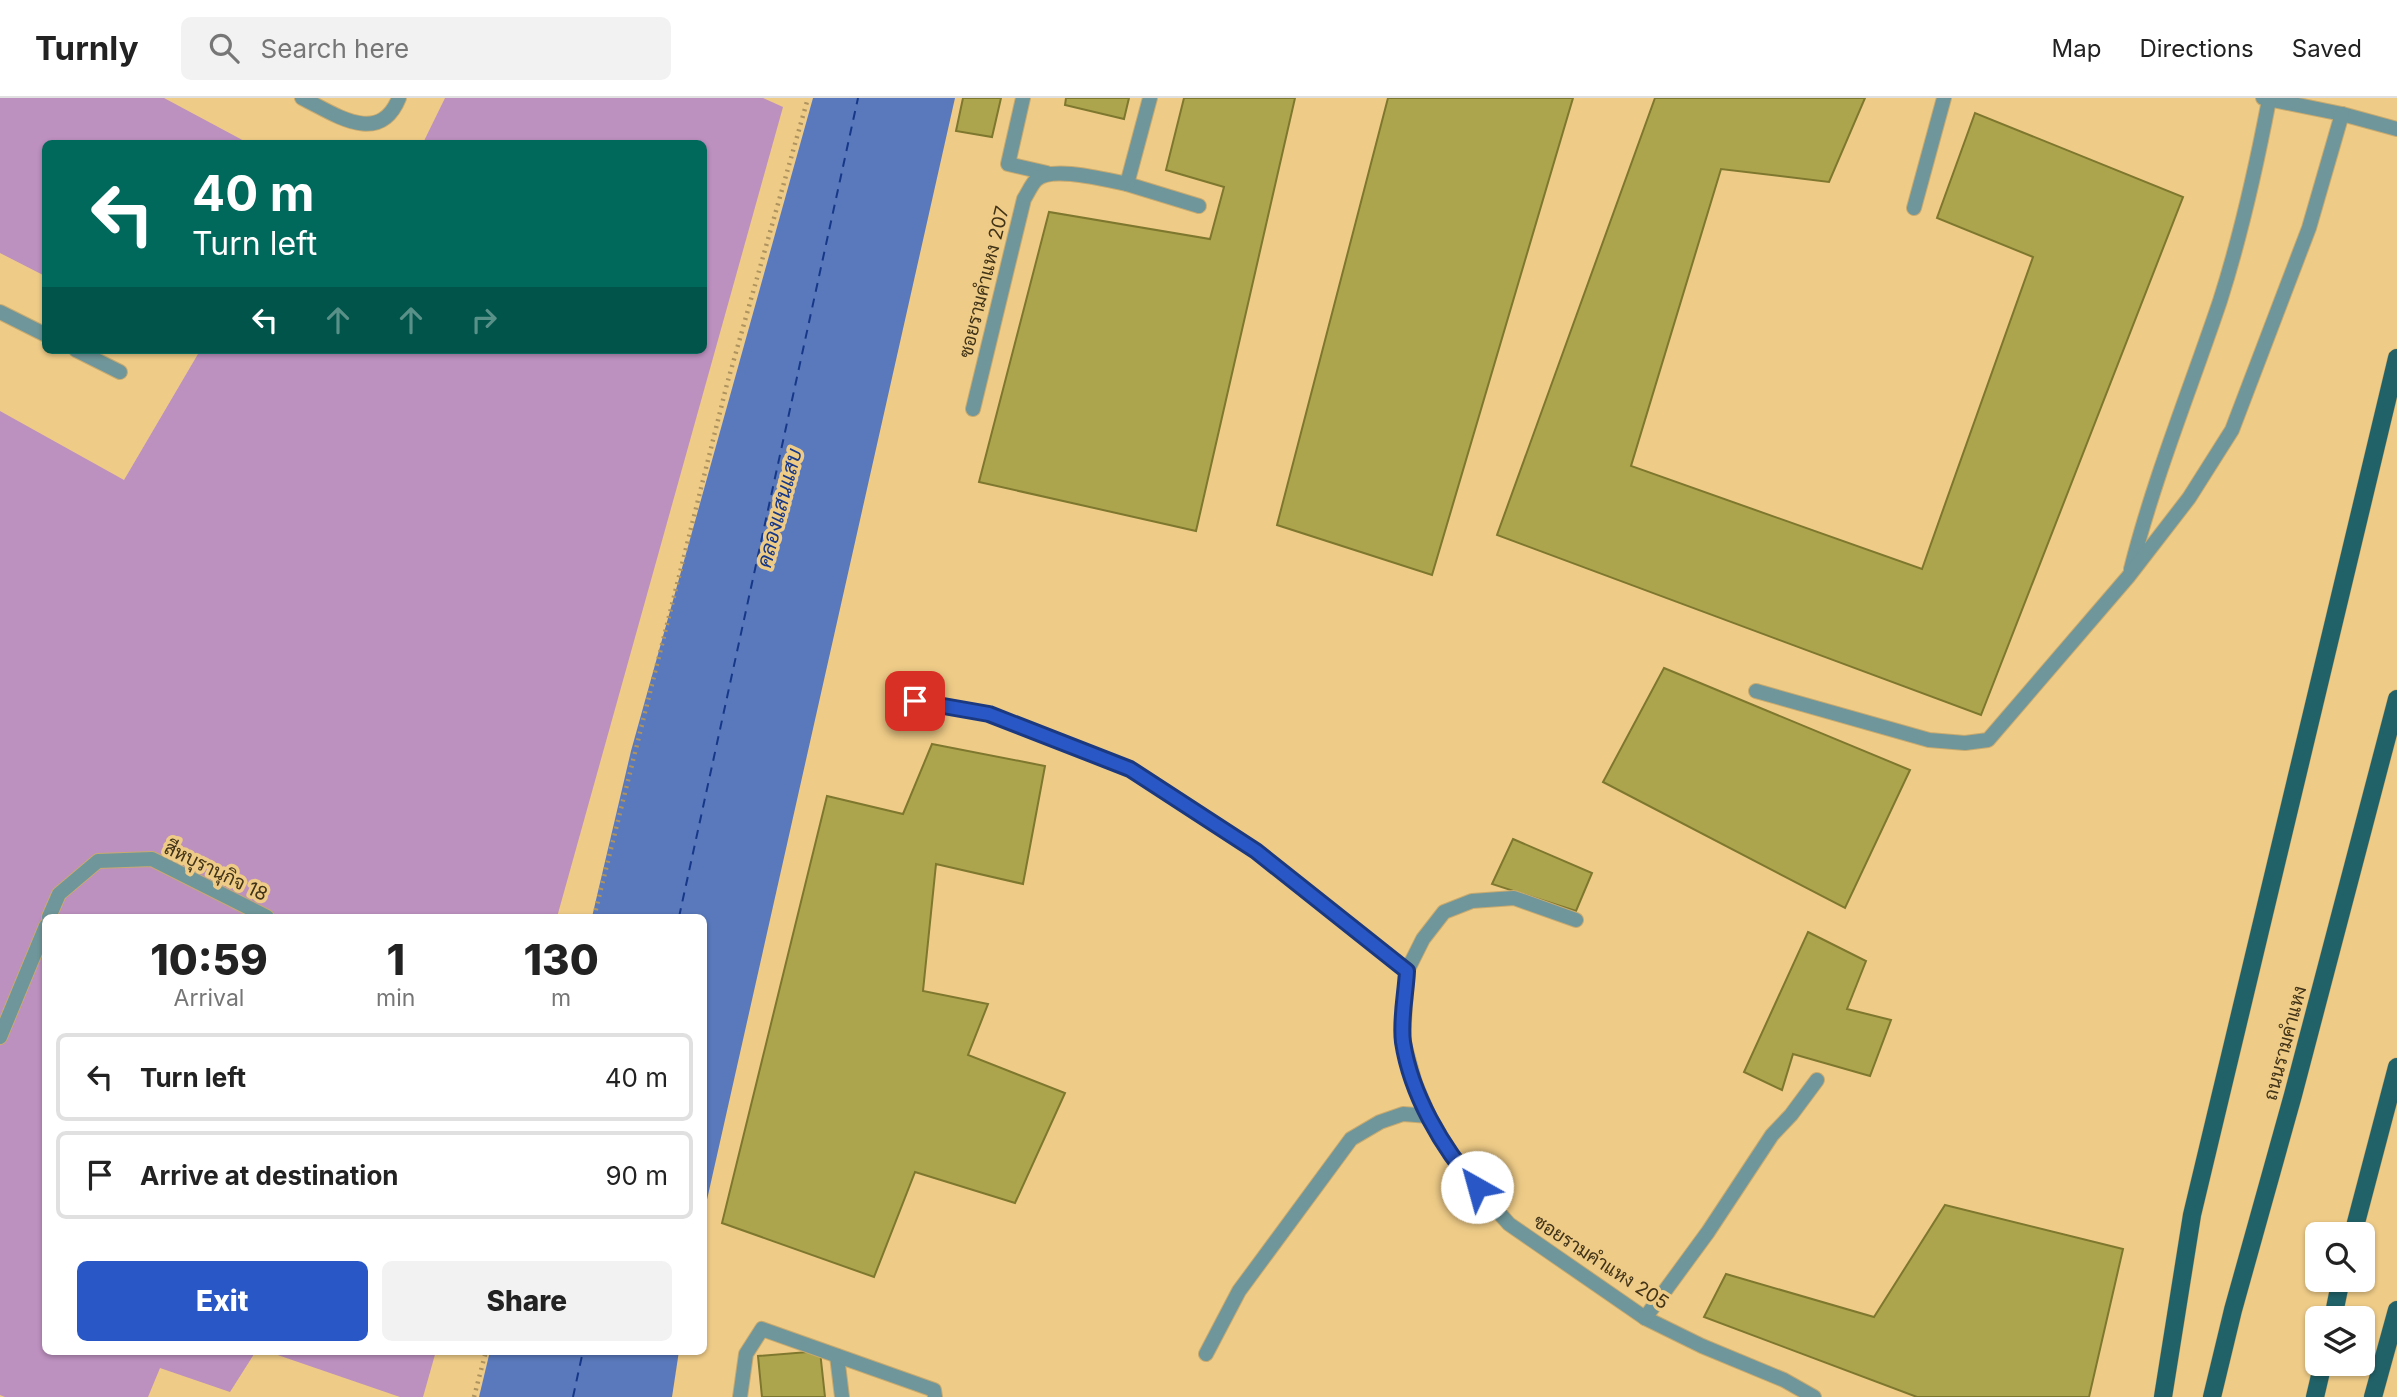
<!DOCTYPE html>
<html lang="en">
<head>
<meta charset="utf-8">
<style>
  body { margin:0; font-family:Inter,Sarabun,sans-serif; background:#f2f2f2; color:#222; height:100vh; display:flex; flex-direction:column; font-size:26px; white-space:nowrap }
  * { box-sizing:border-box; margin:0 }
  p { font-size:23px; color:#767676 }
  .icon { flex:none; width:38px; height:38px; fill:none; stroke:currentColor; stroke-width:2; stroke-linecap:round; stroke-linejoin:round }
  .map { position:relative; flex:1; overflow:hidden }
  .side { position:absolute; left:42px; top:816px; width:665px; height:441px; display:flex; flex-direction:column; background:#fff; border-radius:10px; box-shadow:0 2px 5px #0004 }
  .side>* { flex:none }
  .top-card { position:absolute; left:42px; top:42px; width:665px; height:214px; border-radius:10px; box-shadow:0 2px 5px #0004; background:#00695c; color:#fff; overflow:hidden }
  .controls { position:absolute; left:2305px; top:1124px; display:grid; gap:14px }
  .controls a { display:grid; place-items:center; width:70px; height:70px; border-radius:10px; background:#fff; box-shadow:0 2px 5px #0004; font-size:35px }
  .pin { position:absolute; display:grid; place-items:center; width:60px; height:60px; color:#fff; margin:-30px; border-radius:14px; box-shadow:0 4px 10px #0006 }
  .me { position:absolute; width:77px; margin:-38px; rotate:322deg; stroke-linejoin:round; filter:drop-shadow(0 0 5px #0008) }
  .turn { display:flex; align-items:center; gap:24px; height:147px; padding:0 35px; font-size:32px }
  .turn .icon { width:91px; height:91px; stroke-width:2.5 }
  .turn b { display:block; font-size:49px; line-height:60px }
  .lanes { display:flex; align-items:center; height:66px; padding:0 35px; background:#0003; justify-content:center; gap:35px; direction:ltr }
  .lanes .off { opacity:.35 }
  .eta { display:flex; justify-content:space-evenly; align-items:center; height:119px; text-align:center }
  .eta b { font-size:42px; font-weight:800; line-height:49px }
  .cta { display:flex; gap:14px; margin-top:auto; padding:14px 35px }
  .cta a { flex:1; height:80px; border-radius:10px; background:#2957c5; color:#fff; font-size:28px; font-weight:800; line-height:80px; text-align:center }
  .cta a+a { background:#f2f2f2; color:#222 }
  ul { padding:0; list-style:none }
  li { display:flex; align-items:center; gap:21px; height:88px; margin:0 14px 10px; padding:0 21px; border:4px solid #e0e0e0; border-radius:10px }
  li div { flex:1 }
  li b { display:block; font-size:26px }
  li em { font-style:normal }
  header { display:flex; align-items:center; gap:42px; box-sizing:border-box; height:98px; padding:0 35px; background:#fff; border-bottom:2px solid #e0e0e0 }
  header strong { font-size:33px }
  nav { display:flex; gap:38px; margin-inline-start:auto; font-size:24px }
  .search { width:490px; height:63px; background:#f2f2f2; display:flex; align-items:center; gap:18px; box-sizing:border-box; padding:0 24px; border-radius:10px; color:#767676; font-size:26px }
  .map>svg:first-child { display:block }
  .green { fill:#bc90bf }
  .water { fill:#5979bc }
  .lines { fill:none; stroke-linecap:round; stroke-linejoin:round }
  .ferry { stroke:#173888; stroke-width:2; stroke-dasharray:9 7; stroke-linecap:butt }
  .building { fill:#ada54d; stroke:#7e772e; stroke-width:2 }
  .lane-casing { stroke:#c8aa6f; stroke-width:16 }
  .street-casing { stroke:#c8aa6f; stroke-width:16 }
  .primary-casing { stroke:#c8aa6f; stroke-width:19 }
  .path { stroke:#ae935e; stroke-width:4.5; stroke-dasharray:2 5; stroke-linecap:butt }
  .lane { stroke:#6f969a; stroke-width:14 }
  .street { stroke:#6f969a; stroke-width:14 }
  .primary { stroke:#216268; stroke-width:18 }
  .route-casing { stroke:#1b3980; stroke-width:18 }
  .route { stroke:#2957c5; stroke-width:12 }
  .labels { text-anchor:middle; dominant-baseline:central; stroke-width:7; stroke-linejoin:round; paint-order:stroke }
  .street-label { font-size:19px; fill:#423418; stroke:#eecb87 }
  .water-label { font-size:21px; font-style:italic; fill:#173888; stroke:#eecb87 }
</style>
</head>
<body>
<header>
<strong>Turnly</strong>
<div class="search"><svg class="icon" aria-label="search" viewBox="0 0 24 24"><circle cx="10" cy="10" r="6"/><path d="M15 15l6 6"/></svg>Search here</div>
<nav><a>Map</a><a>Directions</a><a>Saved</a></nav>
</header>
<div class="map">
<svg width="2397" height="1299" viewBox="0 0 2397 1299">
  <rect width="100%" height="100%" fill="#eecb87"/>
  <g class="green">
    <polygon points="0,0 164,0 248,45 46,46 45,178 0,155"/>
    <polygon points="445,0 763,0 783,9 557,819 46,819 46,1253 256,1253 230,1294 160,1270 148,1299 5,1299 0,1297 0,313 124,382 198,256 191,252 704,252 704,46 423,45"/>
    <polygon points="266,1253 436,1253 423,1299 400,1299"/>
  </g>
  <g class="water">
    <polygon points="813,0 955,0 704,1115 704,819 592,819 631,653"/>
    <polygon points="490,1253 679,1253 672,1299 479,1299"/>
  </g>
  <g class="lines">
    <g class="ferry">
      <polyline points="679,819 858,0"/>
      <polyline points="573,1299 583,1253"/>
    </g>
  </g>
  <g class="building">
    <polygon points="963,0 1001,0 992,39 956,33"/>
    <polygon points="1066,0 1129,0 1124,21 1065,7"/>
    <polygon points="1184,0 1295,0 1196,433 979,384 1049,114 1210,141 1224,89 1166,72"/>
    <polygon points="1388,0 1573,0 1432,477 1277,427"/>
    <polygon points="1655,0 1865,0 1829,84 1721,71 1631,368 1922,471 2033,159 1937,120 1975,15 2183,99 1981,617 1497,437"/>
    <polygon points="1664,570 1910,672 1845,810 1603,684"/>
    <polygon points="932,646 1045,668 1023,786 936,766 923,893 988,906 968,957 1065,995 1015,1105 915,1074 874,1179 722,1125 827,698 903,716"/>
    <polygon points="1513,741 1592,775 1576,813 1492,786"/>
    <polygon points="1808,834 1866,863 1847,911 1891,922 1870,978 1793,956 1782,992 1744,974"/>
    <polygon points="1945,1107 2123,1151 2089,1299 1917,1299 1704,1219 1726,1176 1874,1219"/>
    <polygon points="820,1253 825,1299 762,1299 758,1258"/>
  </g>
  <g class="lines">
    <defs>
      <g id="lane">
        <path d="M302,0C335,16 379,49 399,0"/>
        <polyline points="1914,110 1944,0"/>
        <polyline points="0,214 46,237"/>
        <polyline points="76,252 120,274"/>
        <polyline points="837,1258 842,1299"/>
        <polyline points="740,1299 746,1256 762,1231 934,1292 935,1299"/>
      </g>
      <g id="street">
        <polyline points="1023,0 1008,66 1047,75"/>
        <polyline points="2263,0 2342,16 2397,31"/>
        <polyline points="1127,86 1199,108"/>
        <path d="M973,311L1024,101C1028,95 1031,87 1036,82C1051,67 1106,82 1127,86L1150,0"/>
        <path d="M2131,471C2154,380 2190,292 2220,203C2241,137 2256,70 2269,2"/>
        <polyline points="1756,593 1929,642 1965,645 1988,642 2128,479 2189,400 2232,332 2309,130 2342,16"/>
        <polyline points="915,602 989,616 1130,671 1256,753 1407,873"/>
        <polyline points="49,819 59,796 98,763 152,761 267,819"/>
        <polyline points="1576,822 1514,800 1472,803 1444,814 1423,841 1407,873 1403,942 1415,985 1429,1018 1460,1071 1509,1126 1645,1220 1702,1248 1784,1282 1814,1299"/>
        <polyline points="0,939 46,828"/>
        <polyline points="1645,1220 1708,1134 1772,1037 1791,1017 1817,982"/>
        <polyline points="1206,1256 1239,1193 1351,1041 1380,1024 1403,1016 1429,1018"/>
      </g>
      <g id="primary">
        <polyline points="2353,1136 2397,969"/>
        <polyline points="2333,1220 2341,1181"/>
        <polyline points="2163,1299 2192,1117 2397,260"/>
        <polyline points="2212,1299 2233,1212 2293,997 2397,601"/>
        <polyline points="2315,1299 2323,1265"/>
        <polyline points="2373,1299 2397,1212"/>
      </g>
    </defs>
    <use href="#lane" class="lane-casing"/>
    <use href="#street" class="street-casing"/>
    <use href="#primary" class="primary-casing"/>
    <g class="path">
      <polyline points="594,819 727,286 808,0"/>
      <polyline points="474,1299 486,1253"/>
    </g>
    <use href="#lane" class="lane"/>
    <use href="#street" class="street"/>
    <use href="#primary" class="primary"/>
  </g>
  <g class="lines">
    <defs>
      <path id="route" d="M915,603L989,616L1130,671L1256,753L1407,873C1406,895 1400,922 1403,944C1411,996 1442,1050 1477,1089"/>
    </defs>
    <use href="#route" class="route-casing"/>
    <use href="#route" class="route"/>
  </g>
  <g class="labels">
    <g class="street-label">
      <text transform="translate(984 184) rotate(-76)">ซอยรามคำแหง 207</text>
      <text transform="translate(216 773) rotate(26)">สีหบุรานุกิจ 18</text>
      <text transform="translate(2285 945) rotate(-75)">ถนนรามคำแหง</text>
      <text transform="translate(1601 1164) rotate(33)">ซอยรามคำแหง 205</text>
    </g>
    <g class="water-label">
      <text transform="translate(779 410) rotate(-75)">คลองแสนแสบ</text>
    </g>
  </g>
</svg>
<div class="controls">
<a><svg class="icon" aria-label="search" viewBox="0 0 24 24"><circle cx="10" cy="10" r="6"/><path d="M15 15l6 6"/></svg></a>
<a><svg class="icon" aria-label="layers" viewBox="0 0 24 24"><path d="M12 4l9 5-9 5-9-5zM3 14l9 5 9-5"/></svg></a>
</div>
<div class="pin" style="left:915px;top:603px;background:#d93025"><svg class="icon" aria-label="arrive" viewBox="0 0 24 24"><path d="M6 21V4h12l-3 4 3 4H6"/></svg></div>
<svg class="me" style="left:1477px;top:1089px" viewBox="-20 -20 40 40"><circle r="19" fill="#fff"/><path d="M0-13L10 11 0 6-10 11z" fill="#2957c5"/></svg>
<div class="top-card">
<div class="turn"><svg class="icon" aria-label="left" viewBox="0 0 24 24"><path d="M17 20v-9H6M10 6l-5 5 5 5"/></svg><div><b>40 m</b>Turn left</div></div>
<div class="lanes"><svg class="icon" aria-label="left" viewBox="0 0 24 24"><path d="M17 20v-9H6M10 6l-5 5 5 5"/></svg><svg class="icon off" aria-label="ahead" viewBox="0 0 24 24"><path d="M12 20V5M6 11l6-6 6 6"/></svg><svg class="icon off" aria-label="ahead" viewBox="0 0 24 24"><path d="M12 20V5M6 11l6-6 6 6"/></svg><svg class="icon off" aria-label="right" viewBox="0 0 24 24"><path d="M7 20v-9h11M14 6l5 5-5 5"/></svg></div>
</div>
<section class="side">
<div class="eta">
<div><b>10:59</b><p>Arrival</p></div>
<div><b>1</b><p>min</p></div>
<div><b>130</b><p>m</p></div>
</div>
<ul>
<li><svg class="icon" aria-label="left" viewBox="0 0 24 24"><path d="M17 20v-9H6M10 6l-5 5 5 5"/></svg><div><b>Turn left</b></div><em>40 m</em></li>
<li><svg class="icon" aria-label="arrive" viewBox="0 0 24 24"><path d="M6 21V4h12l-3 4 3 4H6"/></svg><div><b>Arrive at destination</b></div><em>90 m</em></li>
</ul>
<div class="cta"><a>Exit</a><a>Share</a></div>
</section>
</div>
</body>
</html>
